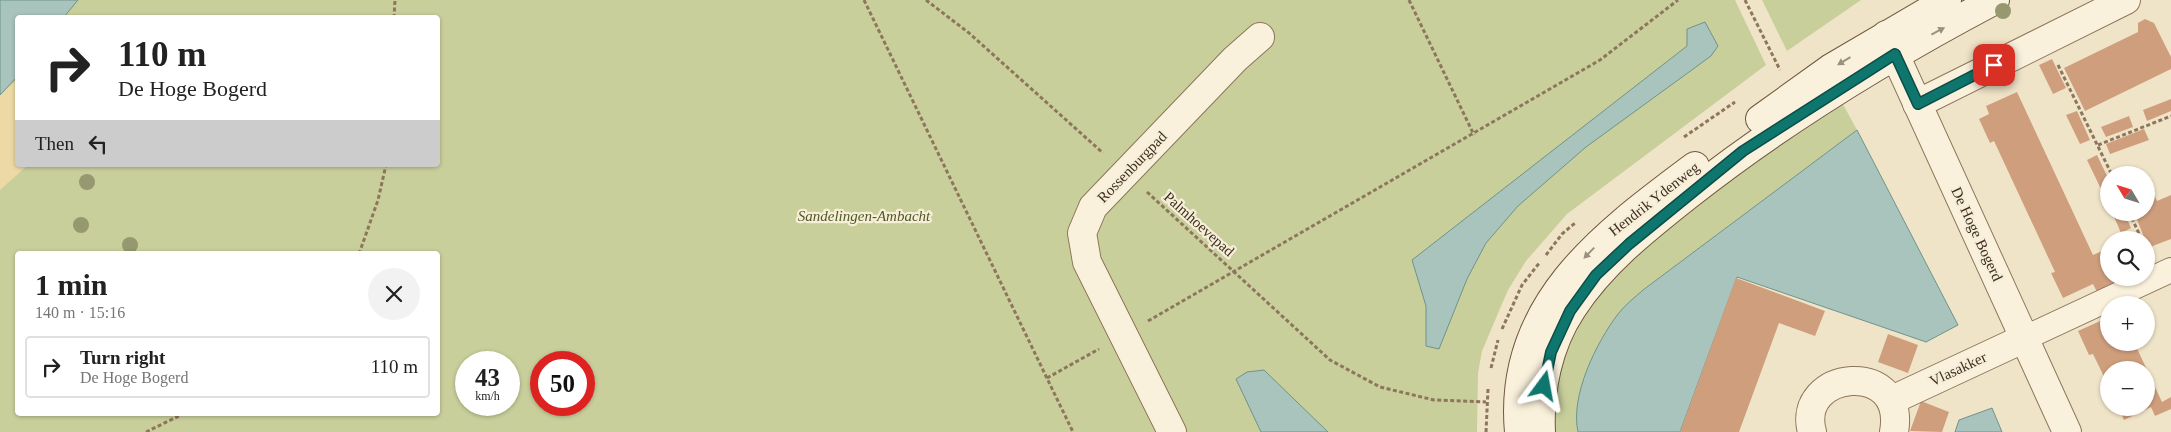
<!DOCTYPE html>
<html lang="en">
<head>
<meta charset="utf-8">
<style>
  body { margin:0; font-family:Georgia,serif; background:#f2f2f2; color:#222; height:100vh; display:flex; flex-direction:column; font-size:19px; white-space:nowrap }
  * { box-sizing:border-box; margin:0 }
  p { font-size:16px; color:#767676 }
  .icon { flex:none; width:28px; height:28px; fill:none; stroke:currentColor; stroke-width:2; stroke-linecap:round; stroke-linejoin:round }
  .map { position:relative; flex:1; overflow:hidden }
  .panel { position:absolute; left:15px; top:251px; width:425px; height:165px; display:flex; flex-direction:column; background:#fff; border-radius:5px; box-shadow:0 1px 4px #0004 }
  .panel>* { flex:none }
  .banner { position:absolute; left:15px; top:15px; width:425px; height:152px; border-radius:5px; box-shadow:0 1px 4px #0004; background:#fff; color:#222; overflow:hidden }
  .needle { width:32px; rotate:308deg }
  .tools { position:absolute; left:2100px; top:166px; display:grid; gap:10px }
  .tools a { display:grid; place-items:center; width:55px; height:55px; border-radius:50%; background:#fff; box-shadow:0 1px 4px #0004; font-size:25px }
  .speed { position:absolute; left:455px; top:351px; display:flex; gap:10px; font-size:25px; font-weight:700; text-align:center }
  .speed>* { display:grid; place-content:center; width:65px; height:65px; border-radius:50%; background:#fff; box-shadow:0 1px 4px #0004; line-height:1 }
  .speed small { font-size:12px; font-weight:400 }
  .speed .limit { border:8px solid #d22; background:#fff; color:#111 }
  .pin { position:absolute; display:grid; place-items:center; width:42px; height:42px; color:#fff; margin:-21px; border-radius:10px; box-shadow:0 2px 8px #0006 }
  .me { position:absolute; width:55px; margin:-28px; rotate:13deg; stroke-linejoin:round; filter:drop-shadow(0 0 4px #0008) }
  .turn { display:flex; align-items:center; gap:18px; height:105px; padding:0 20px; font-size:22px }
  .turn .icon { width:65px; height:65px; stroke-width:2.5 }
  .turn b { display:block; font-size:35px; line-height:42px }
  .then { display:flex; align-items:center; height:48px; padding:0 20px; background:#0003; gap:10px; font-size:19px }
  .round { display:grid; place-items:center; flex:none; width:52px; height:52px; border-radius:26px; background:#f2f2f2 }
  .head { display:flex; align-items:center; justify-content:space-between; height:85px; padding:0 20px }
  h1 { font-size:30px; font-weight:800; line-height:38px }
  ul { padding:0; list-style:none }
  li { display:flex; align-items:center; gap:15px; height:62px; margin:0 10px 8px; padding:0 10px; border:2px solid #e0e0e0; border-radius:5px }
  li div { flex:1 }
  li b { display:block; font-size:19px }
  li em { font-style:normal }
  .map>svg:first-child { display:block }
  .green { fill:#c9cf9b; fill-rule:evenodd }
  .sand { fill:#ecd9a5 }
  .water { fill:#a9c4bc; stroke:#6f938a }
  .building { fill:#cf9f7d }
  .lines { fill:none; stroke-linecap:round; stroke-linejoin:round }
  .pedestrian-casing { stroke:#8d765c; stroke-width:26 }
  .minor-casing { stroke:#8d765c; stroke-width:30 }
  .secondary-casing { stroke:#6f573f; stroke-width:30 }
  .path { stroke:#8d765c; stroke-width:3; stroke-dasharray:4 2.5; stroke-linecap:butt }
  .pedestrian { stroke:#faf1dc; stroke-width:24 }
  .minor { stroke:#faf1dc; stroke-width:28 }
  .secondary { stroke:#faf1dc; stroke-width:28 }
  .tree { fill:#96986f }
  .oneway { fill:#9c907e }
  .route-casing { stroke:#0a4d48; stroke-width:12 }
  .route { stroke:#0f766e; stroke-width:9 }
  .labels { text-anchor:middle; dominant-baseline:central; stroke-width:4.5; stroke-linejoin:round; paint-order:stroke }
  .street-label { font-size:15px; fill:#3d2e20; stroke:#f7eed8 }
  .park-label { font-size:15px; font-style:italic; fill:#4d5a26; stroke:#f7eed8 }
</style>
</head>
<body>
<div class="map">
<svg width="2171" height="432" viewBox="0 0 2171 432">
  <rect width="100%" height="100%" fill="#f0e4c8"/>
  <g class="green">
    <path d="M0,0H1735L1766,65L1567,214L1526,261L1508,290L1482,351L1478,373L1477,432H0ZM18,18H438V165H18ZM18,254H438V414H18ZM466,362H509V405H466ZM541,362H584V405H541Z"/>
    <polygon points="1762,0 1861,0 1787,51"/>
    <polygon points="1839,97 1857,130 1643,290 1576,421 1578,432 1551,432 1557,380 1567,345 1595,294 1668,222"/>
  </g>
  <polygon class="sand" points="14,82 18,86 18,165 28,165 0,190 0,95"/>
  <g class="water">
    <polygon points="0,0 78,0 64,17 18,18 17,77 0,95"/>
    <polygon points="1705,22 1718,46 1711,56 1586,147 1518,206 1486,243 1467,279 1439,349 1426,346 1426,306 1412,260 1687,46 1687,29"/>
    <path d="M1857,130L1958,325L1926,342L1737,277L1680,432H1578C1570,396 1596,343 1618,314C1625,305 1635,297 1643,290Z"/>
    <polygon points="1264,370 1328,432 1261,432 1236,379 1247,372"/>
    <polygon points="1992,408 2002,432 1955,432 1959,420"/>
  </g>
  <g class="building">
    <polygon points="2145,19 2154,23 2171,57 2171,69 2085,111 2064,68 2138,32 2138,23"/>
    <polygon points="2052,59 2066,88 2053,94 2039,65"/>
    <polygon points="2017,92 2093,255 2102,251 2109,265 2109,278 2129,278 2097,292 2093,284 2063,298 2051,273 2055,272 1994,141 1990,143 1979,119 1989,114 1986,106"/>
    <polygon points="2171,99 2171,111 2147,121 2143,110"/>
    <polygon points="2077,111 2090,140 2080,144 2066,115"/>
    <polygon points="2129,116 2133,127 2106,137 2101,127"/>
    <polygon points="2144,129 2149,140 2110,154 2106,144"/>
    <polygon points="2097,155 2109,180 2109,185 2101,189 2087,160"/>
    <polygon points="2152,190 2157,201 2171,195 2171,239 2150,247 2151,255 2134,212 2146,212 2146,193"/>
    <polygon points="2112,212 2124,212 2131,228 2121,233"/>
    <polygon points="1736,278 1825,311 1815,336 1779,323 1739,432 1680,432"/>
    <polygon points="2109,307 2109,342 2134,342 2162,402 2171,397 2171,409 2155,416 2151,407 2124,420 2119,408 2146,408 2146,370 2109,370 2109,387 2093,354 2089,355 2078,331 2109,317 2105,309"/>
    <polygon points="1888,334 1918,345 1908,373 1878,362"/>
    <polygon points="1921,401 1949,412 1942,432 1910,431"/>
  </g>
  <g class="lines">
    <defs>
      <polyline id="pedestrian" points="2025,338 2171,270"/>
      <g id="minor">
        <polyline points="1886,35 2067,432"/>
        <polyline points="1917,104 2126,0"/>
        <polyline points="1892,400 2025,338"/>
        <polyline points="1172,432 1087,262 1082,233 1093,207 1235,59 1260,37"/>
        <path d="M1812,432C1795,370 1907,358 1894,432"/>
      </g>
      <g id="secondary">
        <polyline points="1760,119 1831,68 1947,0"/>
        <path d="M1519,432C1507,304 1604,234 1695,166"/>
        <path d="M1541,432C1539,391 1548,345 1572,309C1601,264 1644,230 1687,196C1783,120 1887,57 1995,0"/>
      </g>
    </defs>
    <use href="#pedestrian" class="pedestrian-casing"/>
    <use href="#minor" class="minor-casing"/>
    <use href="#secondary" class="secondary-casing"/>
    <g class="path">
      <polyline points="864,0 1073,432"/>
      <polyline points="926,0 969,33 1103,153"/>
      <polyline points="1409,0 1474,135"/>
      <polyline points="1745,0 1780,70"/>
      <polyline points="394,18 395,0"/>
      <polyline points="2058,65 2112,175"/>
      <polyline points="1684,137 1735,102"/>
      <polyline points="2098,145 2171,116"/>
      <polyline points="1147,192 1330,360 1380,387 1434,400 1486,402"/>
      <polyline points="2129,212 2142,240"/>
      <polyline points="359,254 378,200 386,165"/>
      <polyline points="1546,255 1562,234 1575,223"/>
      <polyline points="1148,321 1600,60 1678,0"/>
      <polyline points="1502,329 1522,285 1540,262"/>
      <polyline points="1491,368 1498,340"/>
      <polyline points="1047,378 1099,349"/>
      <polyline points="146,432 183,414"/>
      <polyline points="1486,432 1488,389"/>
    </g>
    <use href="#pedestrian" class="pedestrian"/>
    <use href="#minor" class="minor"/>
    <use href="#secondary" class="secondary"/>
  </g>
  <g class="tree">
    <circle cx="2003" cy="11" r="8"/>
    <circle cx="87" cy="182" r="8"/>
    <circle cx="81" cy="225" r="8"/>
    <circle cx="130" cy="245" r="8"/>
  </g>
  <defs><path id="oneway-solid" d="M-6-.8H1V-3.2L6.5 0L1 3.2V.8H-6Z" transform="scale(1.25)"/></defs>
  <g class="oneway">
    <use href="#oneway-solid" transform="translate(1938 31) rotate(-28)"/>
    <use href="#oneway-solid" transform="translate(1844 61) rotate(149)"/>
    <use href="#oneway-solid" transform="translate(1589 253) rotate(134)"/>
  </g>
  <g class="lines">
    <defs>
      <polyline id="route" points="1544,386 1551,352 1570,311 1596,275 1629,244 1743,151 1895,54 1918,104 1994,65"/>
    </defs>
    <use href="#route" class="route-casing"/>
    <use href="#route" class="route"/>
  </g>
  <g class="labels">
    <g class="street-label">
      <text transform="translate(1132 167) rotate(-46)">Rossenburgpad</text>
      <text transform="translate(1654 199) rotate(-38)">Hendrik Ydenweg</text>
      <text transform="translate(1199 224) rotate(42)">Palmhoevepad</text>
      <text transform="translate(1977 234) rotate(65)">De Hoge Bogerd</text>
      <text transform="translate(1958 369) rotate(-25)">Vlasakker</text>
    </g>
    <g class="park-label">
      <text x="864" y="216">Sandelingen-Ambacht</text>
    </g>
  </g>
</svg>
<div class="tools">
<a><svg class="needle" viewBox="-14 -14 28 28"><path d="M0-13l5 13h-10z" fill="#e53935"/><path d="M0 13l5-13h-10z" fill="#767676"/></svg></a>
<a><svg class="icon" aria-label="search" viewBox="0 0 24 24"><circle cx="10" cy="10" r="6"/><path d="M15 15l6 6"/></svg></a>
<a>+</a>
<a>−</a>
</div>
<div class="speed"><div>43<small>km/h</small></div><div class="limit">50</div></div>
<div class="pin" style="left:1994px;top:65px;background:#d93025"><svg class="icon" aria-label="arrive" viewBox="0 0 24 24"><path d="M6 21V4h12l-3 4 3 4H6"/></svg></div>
<svg class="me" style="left:1544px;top:386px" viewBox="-20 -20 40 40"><path d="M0-17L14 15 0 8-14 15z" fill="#0f766e" stroke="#fff" stroke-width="4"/></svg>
<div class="banner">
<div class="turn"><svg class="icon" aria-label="right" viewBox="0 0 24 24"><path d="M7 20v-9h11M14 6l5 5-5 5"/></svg><div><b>110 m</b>De Hoge Bogerd</div></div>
<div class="then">Then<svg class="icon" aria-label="left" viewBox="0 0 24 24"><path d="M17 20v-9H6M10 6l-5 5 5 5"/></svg></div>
</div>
<section class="panel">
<div class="head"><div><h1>1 min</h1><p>140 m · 15:16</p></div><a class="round"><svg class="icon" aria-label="close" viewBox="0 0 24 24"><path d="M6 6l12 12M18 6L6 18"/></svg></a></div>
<ul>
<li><svg class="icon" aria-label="right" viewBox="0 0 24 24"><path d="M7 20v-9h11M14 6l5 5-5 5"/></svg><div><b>Turn right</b><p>De Hoge Bogerd</p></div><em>110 m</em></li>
</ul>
</section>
</div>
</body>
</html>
